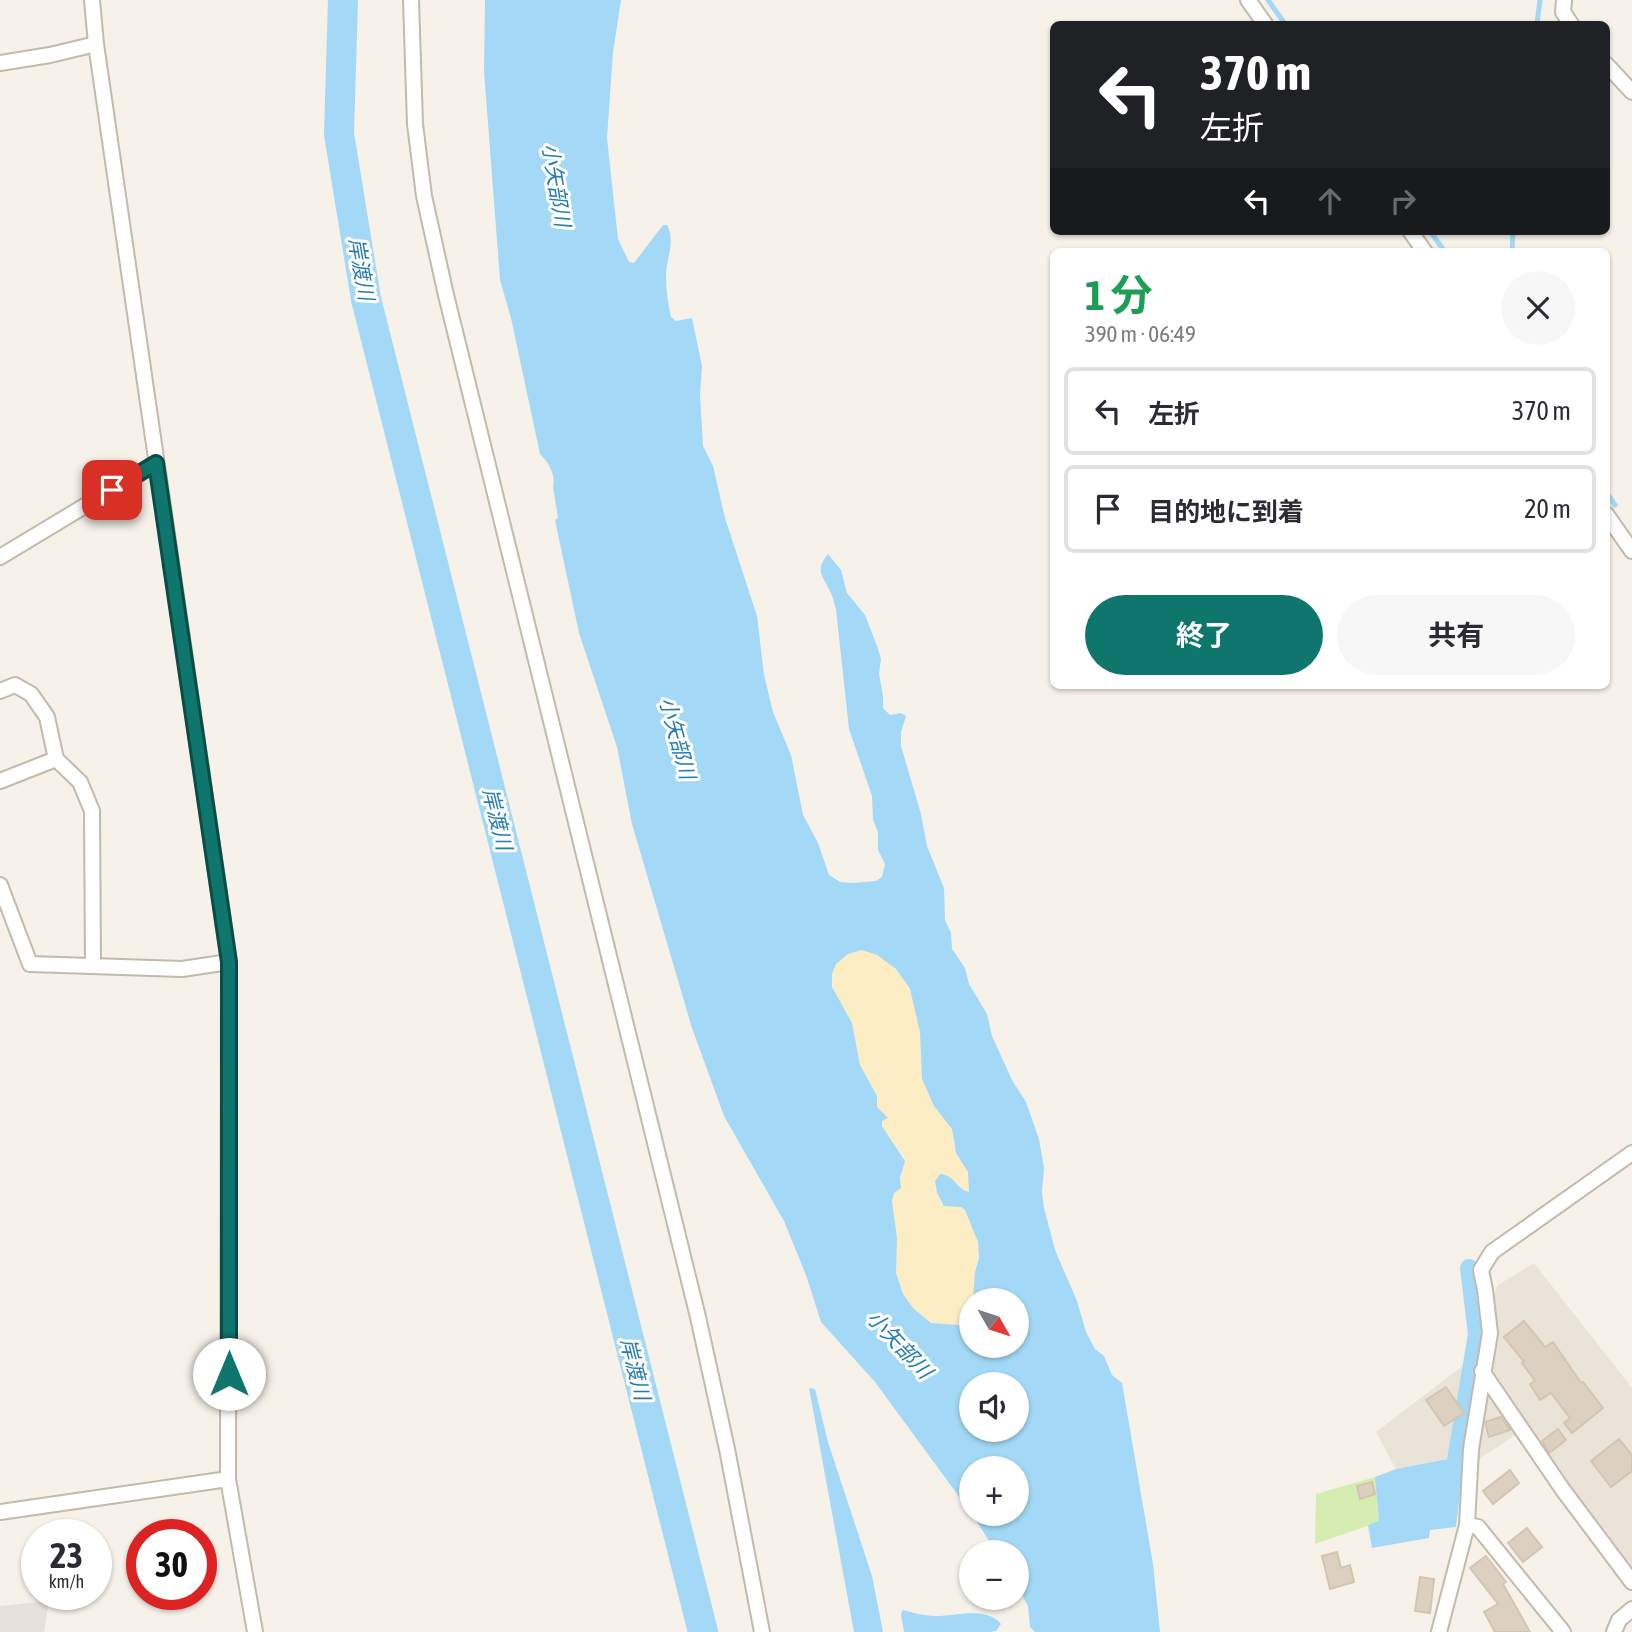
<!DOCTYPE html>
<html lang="ja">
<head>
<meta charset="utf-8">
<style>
  body { margin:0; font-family:"Asap Condensed","Noto Sans JP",sans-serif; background:#f7f7f7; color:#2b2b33; height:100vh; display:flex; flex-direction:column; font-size:26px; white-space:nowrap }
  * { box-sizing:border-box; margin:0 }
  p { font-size:23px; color:#7c7c81 }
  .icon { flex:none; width:38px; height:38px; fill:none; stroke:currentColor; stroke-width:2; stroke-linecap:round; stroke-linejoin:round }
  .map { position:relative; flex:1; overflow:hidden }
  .sheet { position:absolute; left:1050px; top:248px; width:560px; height:441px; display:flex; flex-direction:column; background:#fff; border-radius:10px; box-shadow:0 2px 5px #0004 }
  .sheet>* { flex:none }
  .hud { position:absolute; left:1050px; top:21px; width:560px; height:214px; border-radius:10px; box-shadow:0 2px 5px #0004; background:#202124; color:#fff; overflow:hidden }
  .needle { width:46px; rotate:129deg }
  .tools { position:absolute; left:959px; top:1288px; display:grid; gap:14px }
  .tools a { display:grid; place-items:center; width:70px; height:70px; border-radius:50%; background:#fff; box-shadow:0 2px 5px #0004; font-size:35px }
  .speed { position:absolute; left:21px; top:1519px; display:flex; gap:14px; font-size:35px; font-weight:700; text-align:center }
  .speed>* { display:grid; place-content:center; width:91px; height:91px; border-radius:50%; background:#fff; box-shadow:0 2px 5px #0004; line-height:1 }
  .speed small { font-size:18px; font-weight:400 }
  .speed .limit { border:10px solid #d22; background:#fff; color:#111 }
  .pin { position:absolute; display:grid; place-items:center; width:60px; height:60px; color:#fff; margin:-30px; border-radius:14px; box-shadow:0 4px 10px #0006 }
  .me { position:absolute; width:77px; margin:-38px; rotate:0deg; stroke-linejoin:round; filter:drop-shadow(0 0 5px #0008) }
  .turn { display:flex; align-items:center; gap:24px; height:147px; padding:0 35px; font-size:32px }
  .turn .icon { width:91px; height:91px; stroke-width:2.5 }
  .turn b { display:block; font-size:49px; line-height:60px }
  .lanes { display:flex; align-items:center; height:66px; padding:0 35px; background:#0003; justify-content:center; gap:35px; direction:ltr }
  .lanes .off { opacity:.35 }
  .round { display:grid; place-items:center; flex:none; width:74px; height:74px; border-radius:37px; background:#f7f7f7 }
  .overview { display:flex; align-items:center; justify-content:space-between; height:119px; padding:0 35px }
  h1 { font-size:42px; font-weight:700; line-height:52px; color:#1e9e55 }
  .action { display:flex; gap:14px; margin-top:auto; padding:14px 35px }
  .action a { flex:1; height:80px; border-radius:42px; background:#0f766e; color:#fff; font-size:28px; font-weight:700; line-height:80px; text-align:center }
  .action a+a { background:#f7f7f7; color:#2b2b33 }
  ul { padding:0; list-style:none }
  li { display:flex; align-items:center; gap:21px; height:88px; margin:0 14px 10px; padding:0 21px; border:4px solid #e1e1e2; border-radius:10px }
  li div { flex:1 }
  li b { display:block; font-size:26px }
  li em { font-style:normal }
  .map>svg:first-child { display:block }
  .residential { fill:#eae4d8 }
  .industrial { fill:#e6e1db }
  .green { fill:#d5edb0 }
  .sand { fill:#fcedc4 }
  .water { fill:#a3d9f6; fill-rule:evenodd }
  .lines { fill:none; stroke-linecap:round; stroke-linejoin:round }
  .stream { stroke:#a3d9f6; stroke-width:5 }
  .canal { stroke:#a3d9f6; stroke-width:18 }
  .river { stroke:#a3d9f6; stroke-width:30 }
  .building { fill:#dcd0c1; stroke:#d4c5b1; stroke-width:2 }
  .minor-casing { stroke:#c3b9ac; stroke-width:18 }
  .minor { stroke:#fff; stroke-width:14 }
  .route-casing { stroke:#0a4d48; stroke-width:18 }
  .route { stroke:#0f766e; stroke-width:12 }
  .labels { text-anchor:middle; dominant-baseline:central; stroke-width:6; stroke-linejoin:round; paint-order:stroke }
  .water-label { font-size:21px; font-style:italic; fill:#247caf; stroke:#fff }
</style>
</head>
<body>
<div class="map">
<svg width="1632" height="1632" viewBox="0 0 1632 1632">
  <rect width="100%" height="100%" fill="#f6f2ea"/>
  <g class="residential">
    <polygon points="1534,1263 1632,1388 1632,1576 1520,1420 1490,1369 1497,1319 1492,1298 1498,1285"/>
    <polygon points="1468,1362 1465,1412 1458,1457 1396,1469 1376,1432"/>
    <polygon points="1489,1387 1517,1434 1476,1461 1482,1411"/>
  </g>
  <polygon class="industrial" points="49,1601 44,1632 0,1632 0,1606"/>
  <polygon class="green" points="1375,1477 1379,1522 1315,1544 1316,1494"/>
  <path class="sand" d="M862,950C905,960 918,1003 921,1043C923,1062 921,1078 929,1096C934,1109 945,1116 951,1127C954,1133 952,1141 954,1148C959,1164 975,1174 969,1192L963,1190L955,1180L935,1187L941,1204L961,1207L965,1210L974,1230L979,1250L975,1272V1296L970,1303L971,1326L931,1324L913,1308L903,1294L896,1273L897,1238L892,1201L894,1193L899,1190L904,1157L882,1126L884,1120C874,1103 865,1084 860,1065C856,1051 857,1035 851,1021C846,1009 830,991 832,977C833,962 847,952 862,950Z"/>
  <g class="water">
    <path d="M485,0H621L613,52L607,138L618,239L629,262L634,263L663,225H667C676,241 666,259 666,276C666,290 668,304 671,317L676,321L692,318L702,366L700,395L703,446L713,466L725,518L757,616L764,675L773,712L791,755L803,815L818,843L829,875L840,882L853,883L876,881L882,877L885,864L878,850V832L873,820L872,796L849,729L836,609C834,603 833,597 830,591C822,575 815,570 828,554L841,570L847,593L865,615L877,646L881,659L879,674L883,696V708L890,715L901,713L906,716L901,732V746L921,814L927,846L944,888L945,920L951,933L952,949L965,968L969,984L987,1014L992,1036L1012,1080L1026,1102L1039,1139L1044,1168L1042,1192L1044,1208L1055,1250L1077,1301L1086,1332L1095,1349L1104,1356L1112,1375L1122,1383L1153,1564L1160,1632H1035L1030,1627L1028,1606L1017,1586V1552H996L972,1514H1017V1468H971V1513L875,1382L821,1322L806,1275L784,1221L724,1116L692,1028L632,824L617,747L579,633L555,520L558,518L553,487C556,475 549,463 540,454L511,318L500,280L484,71ZM862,950L877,955L896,969L910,989L920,1032L922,1079L934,1106L952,1129L956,1153L968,1172L969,1192C956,1189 955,1175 940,1174L935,1181L937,1193L944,1206L961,1207L965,1210L978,1242L979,1258L975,1272L973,1300H1017V1346H971V1326L931,1323L913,1308L903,1294L896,1273L897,1238L892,1201L894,1193L901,1188L900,1178L905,1161L882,1126V1121L888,1118L877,1107V1096L860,1065L852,1023L832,987V974L836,964L848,954ZM971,1384H1017V1430H971Z"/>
    <polygon points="809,1388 815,1389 828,1442 872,1576 883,1632 854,1632"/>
    <polygon points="1458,1457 1460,1493 1456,1527 1430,1530 1429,1538 1372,1548 1368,1525 1379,1521 1375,1477 1396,1469"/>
    <path d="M903,1610C914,1613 926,1616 936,1616C956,1616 986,1606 1001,1624L996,1631L990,1632H904L901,1614Z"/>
  </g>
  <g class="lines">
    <g class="stream">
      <polyline points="1268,0 1285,24"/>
      <polyline points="1537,24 1540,0"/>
      <polyline points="1430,231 1445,252"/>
      <polyline points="1512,252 1513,231"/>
      <polyline points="1606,492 1615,505"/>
    </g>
    <polyline class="canal" points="1457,1480 1456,1460 1477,1334 1469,1268"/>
    <polyline class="river" points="343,0 339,134 366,299 703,1632"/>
  </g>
  <g class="building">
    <polygon points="1524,1321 1545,1347 1553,1342 1581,1383 1583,1382 1603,1408 1572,1433 1564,1423 1570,1418 1551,1393 1540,1400 1530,1384 1535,1381 1522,1363 1524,1362 1504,1337"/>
    <polygon points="1446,1387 1464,1413 1444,1426 1426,1400"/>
    <polygon points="1501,1417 1510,1430 1489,1437 1485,1422"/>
    <polygon points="1558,1429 1566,1440 1549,1453 1542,1441"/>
    <polygon points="1619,1439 1632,1455 1632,1471 1611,1487 1591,1461"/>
    <polygon points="1510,1470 1519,1483 1493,1504 1483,1491"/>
    <polygon points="1372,1482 1375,1494 1360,1499 1357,1486"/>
    <polygon points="1527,1528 1542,1547 1523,1562 1508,1543"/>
    <polygon points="1337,1552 1341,1568 1350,1565 1354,1582 1330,1589 1322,1556"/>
    <polygon points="1486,1556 1506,1582 1503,1584 1530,1632 1495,1632 1484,1612 1498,1604 1470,1568"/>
    <polygon points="1420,1577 1434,1579 1430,1613 1415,1611"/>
  </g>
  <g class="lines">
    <defs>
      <g id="minor">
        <polyline points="92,0 96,44 229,962 228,1479 255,1632"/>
        <polyline points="411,0 415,124 424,196 446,295 698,1317 727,1449 762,1632"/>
        <polyline points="1248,0 1265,24"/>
        <polyline points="1564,0 1563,12 1571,24"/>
        <polyline points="0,63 50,55 96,44"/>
        <polyline points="1606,64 1632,92"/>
        <polyline points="1410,231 1425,252"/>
        <polyline points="1606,514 1632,551"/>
        <polyline points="0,557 156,463"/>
        <polyline points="0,691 15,685 31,694 47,717 56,759 80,782 92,811 93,966"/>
        <polyline points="0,781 56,759"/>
        <polyline points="0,885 30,964 182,969 229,962"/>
        <polyline points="1482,1371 1563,1490 1632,1582"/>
        <polyline points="0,1512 228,1479"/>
        <polyline points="1439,1632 1467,1525"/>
        <polyline points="1563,1632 1478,1527 1467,1525 1471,1449 1490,1333 1485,1290 1481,1270 1492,1252 1632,1153"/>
        <polyline points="1614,1632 1619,1620 1632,1609"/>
      </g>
    </defs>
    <use href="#minor" class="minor-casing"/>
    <use href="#minor" class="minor"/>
  </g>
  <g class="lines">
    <defs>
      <polyline id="route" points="112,490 156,463 229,962 229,1374"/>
    </defs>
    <use href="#route" class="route-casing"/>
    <use href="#route" class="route"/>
  </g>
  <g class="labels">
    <g class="water-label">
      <text transform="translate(557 185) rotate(81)">小矢部川</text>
      <text transform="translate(362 269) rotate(80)">岸渡川</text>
      <text transform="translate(678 738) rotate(75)">小矢部川</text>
      <text transform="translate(498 819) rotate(76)">岸渡川</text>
      <text transform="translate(900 1344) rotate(47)">小矢部川</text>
      <text transform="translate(636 1369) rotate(76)">岸渡川</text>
    </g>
  </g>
</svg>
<div class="tools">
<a><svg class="needle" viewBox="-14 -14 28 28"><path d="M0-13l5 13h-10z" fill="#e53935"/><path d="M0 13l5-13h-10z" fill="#7c7c81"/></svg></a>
<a><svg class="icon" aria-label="sound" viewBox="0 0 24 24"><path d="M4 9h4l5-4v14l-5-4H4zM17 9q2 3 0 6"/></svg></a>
<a>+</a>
<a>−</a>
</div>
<div class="speed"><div>23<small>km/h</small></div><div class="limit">30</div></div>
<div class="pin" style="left:112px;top:490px;background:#d93025"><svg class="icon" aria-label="arrive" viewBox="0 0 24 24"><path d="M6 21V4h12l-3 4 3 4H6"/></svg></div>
<svg class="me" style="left:229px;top:1374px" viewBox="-20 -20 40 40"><circle r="19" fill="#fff"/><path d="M0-13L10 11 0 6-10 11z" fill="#0f766e"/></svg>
<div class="hud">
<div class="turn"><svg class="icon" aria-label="left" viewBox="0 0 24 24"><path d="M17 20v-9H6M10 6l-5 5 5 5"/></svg><div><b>370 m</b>左折</div></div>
<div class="lanes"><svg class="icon" aria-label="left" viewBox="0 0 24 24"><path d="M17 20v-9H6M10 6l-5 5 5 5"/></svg><svg class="icon off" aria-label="ahead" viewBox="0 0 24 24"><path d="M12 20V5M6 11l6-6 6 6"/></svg><svg class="icon off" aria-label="right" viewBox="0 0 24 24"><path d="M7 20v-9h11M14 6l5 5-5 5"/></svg></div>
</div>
<section class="sheet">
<div class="overview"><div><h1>1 分</h1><p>390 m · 06:49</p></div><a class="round"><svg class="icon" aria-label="close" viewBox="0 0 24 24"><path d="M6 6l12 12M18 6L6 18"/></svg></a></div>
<ul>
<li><svg class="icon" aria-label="left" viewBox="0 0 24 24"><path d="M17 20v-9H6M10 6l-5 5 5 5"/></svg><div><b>左折</b></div><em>370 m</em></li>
<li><svg class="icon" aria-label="arrive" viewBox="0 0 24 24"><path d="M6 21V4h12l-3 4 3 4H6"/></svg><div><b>目的地に到着</b></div><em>20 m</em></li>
</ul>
<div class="action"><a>終了</a><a>共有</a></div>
</section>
</div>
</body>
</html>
